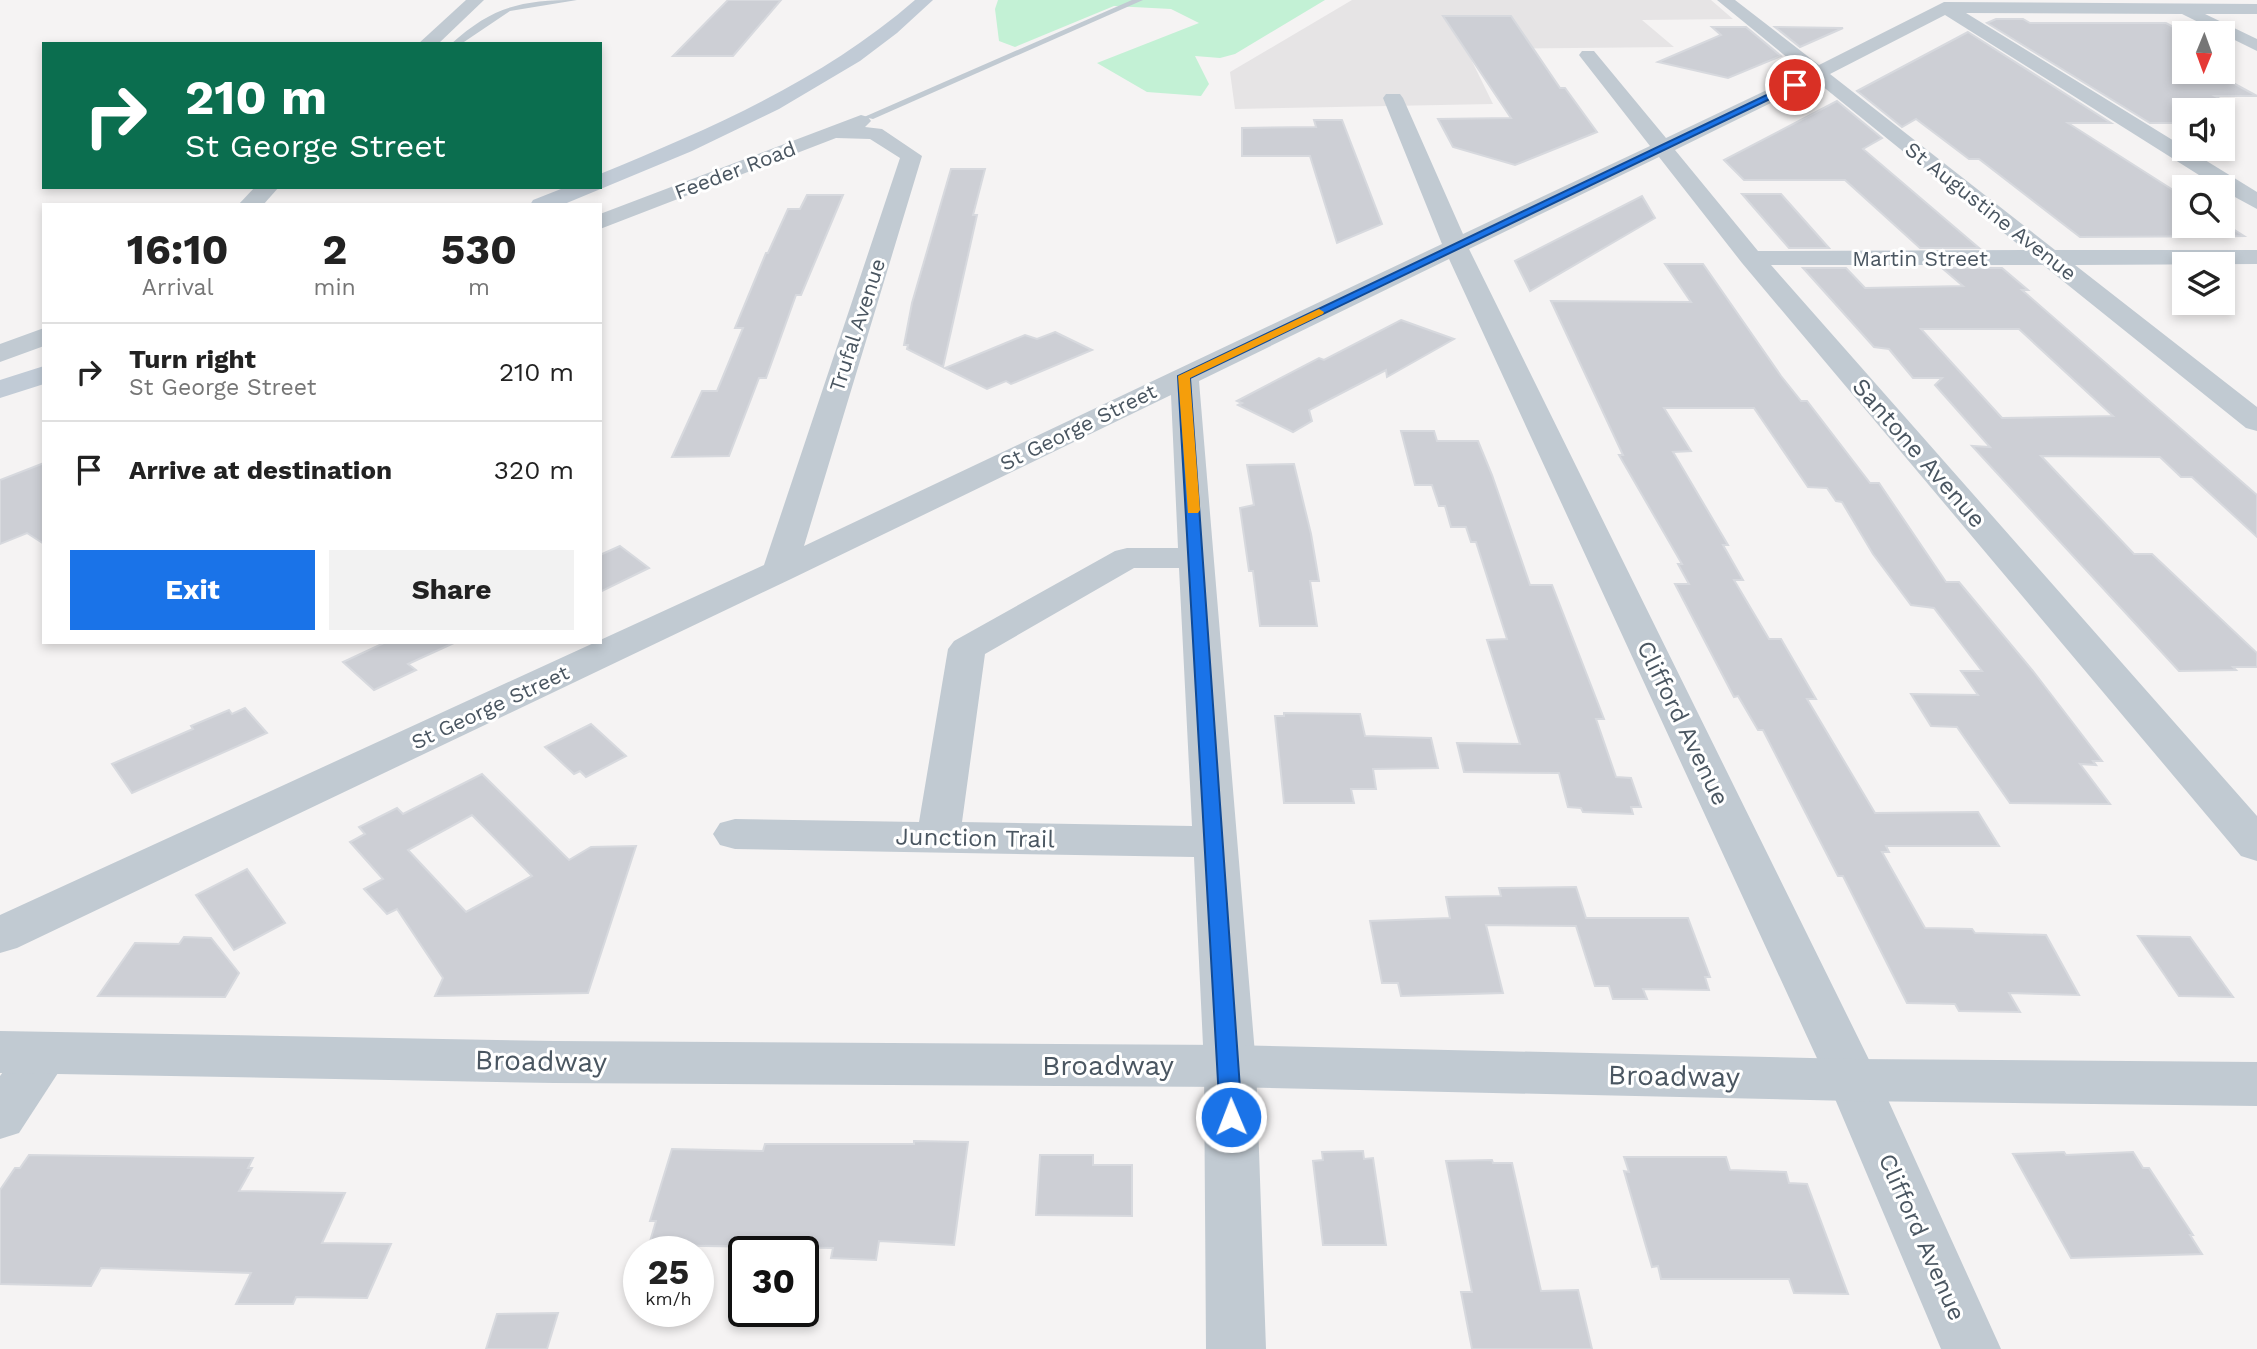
<!DOCTYPE html>
<html lang="en">
<head>
<meta charset="utf-8">
<style>
  body { margin:0; font-family:"Work Sans",sans-serif; background:#f2f2f2; color:#222; height:100vh; display:flex; flex-direction:column; font-size:26px; white-space:nowrap }
  * { box-sizing:border-box; margin:0 }
  p { font-size:23px; color:#767676 }
  .icon { flex:none; width:38px; height:38px; fill:none; stroke:currentColor; stroke-width:2; stroke-linecap:round; stroke-linejoin:round }
  .map { position:relative; flex:1; overflow:hidden }
  .drawer { position:absolute; left:42px; top:203px; width:560px; height:441px; display:flex; flex-direction:column; background:#fff; border-radius:0px; box-shadow:0 4px 10px #0003 }
  .drawer>* { flex:none }
  .top-card { position:absolute; left:42px; top:42px; width:560px; height:147px; border-radius:0px; box-shadow:0 4px 10px #0003; background:#0b6e4f; color:#fff; overflow:hidden }
  .needle { width:46px; rotate:181deg }
  .tools { position:absolute; left:2172px; top:21px; display:grid; gap:14px }
  .tools a { display:grid; place-items:center; width:63px; height:63px; border-radius:0px; background:#fff; box-shadow:0 4px 10px #0003; font-size:35px }
  .speed { position:absolute; left:623px; top:1236px; display:flex; gap:14px; font-size:35px; font-weight:700; text-align:center }
  .speed>* { display:grid; place-content:center; width:91px; height:91px; border-radius:50%; background:#fff; box-shadow:0 4px 10px #0003; line-height:1 }
  .speed small { font-size:18px; font-weight:400 }
  .speed .limit { border:4px solid #111; border-radius:10px; background:#fff; color:#111 }
  .pin { position:absolute; display:grid; place-items:center; width:60px; height:60px; color:#fff; margin:-30px; border:4px solid #fff; border-radius:50%; box-shadow:0 2px 7px #0007 }
  .me { position:absolute; width:77px; margin:-38px; rotate:359deg; stroke-linejoin:round; filter:drop-shadow(0 0 5px #0008) }
  .turn { display:flex; align-items:center; gap:24px; height:147px; padding:0 28px; font-size:32px }
  .turn .icon { width:91px; height:91px; stroke-width:2.5 }
  .turn b { display:block; font-size:49px; line-height:60px }
  .eta { display:flex; justify-content:space-evenly; align-items:center; height:119px; text-align:center }
  .eta b { font-size:42px; font-weight:700; line-height:49px }
  .action { display:flex; gap:14px; margin-top:auto; padding:14px 28px }
  .action a { flex:1; height:80px; border-radius:0px; background:#1a73e8; color:#fff; font-size:28px; font-weight:700; line-height:80px; text-align:center }
  .action a+a { background:#f2f2f2; color:#222 }
  ul { padding:0; list-style:none }
  li { display:flex; align-items:center; gap:21px; height:98px; padding:0 28px; border-top:2px solid #e0e0e0 }
  li div { flex:1 }
  li b { display:block; font-size:26px }
  li em { font-style:normal }
  .map>svg:first-child { display:block }
  .education { fill:#e6e4e5 }
  .green { fill:#c3f1d5 }
  .building { fill:#cdcfd5; stroke:#d7d9de; stroke-width:2; fill-rule:evenodd }
  .lines { fill:none; stroke-linecap:round; stroke-linejoin:round }
  .service { fill:#c1cad2; fill-rule:evenodd }
  .minor { fill:#c1cad2; fill-rule:evenodd }
  .tertiary { fill:#c1cad2; fill-rule:evenodd }
  .secondary { fill:#c1cbd6; fill-rule:evenodd }
  .route { fill:#1a73e8; stroke:#114b97; stroke-width:2 }
  .slow { fill:#f59e0b }
  .labels { text-anchor:middle; dominant-baseline:central; stroke-width:6; stroke-linejoin:round; paint-order:stroke }
  .far-street-label { font-size:21px; fill:#4a5661; stroke:#fff }
  .street-label { font-size:24px; fill:#4a5661; stroke:#fff }
  .near-street-label { font-size:28px; fill:#4a5661; stroke:#fff }
</style>
</head>
<body>
<div class="map">
<svg width="2257" height="1349" viewBox="0 0 2257 1349">
  <rect width="100%" height="100%" fill="#f5f3f3"/>
  <polygon class="education" points="1352,0 1711,0 1733,19 1642,20 1674,47 1466,49 1493,104 1235,109 1230,72"/>
  <polygon class="green" points="998,0 1325,0 1235,54 1220,58 1195,56 1209,84 1201,96 1147,92 1097,63 1199,23 1171,9 1114,6 1015,47 999,41 995,9"/>
  <g class="building">
    <polygon points="728,0 781,0 733,56 673,56"/>
    <polygon points="1443,16 1511,16 1560,88 1565,88 1597,132 1515,165 1453,147 1438,119 1511,118"/>
    <polygon points="1996,19 2023,19 2030,23 2166,23 2185,33 2184,72 2213,72 2257,96 2215,96 2224,101 2185,101 2198,109 2184,110 2184,123 2150,123 1987,23"/>
    <polygon points="1712,27 1746,27 1781,56 1728,78 1658,62 1721,35"/>
    <polygon points="1775,27 1843,28 1800,47"/>
    <polygon points="1968,32 2111,123 2068,123 2184,197 2184,226 2222,226 2222,222 2244,236 2080,237 1979,159 1969,159 1916,119 1902,127 1857,91"/>
    <polygon points="1837,101 1882,138 1863,149 1979,248 1920,248 1845,180 1744,180 1724,160"/>
    <polygon points="1314,120 1342,120 1382,224 1337,243 1310,156 1242,156 1242,128 1316,127"/>
    <polygon points="951,169 985,169 973,215 977,215 943,367 907,349 908,345 904,345 912,303"/>
    <polygon points="1742,194 1781,194 1829,248 1789,248"/>
    <polygon points="807,195 843,195 801,295 796,295 766,378 759,378 729,456 672,457 702,391 717,391 743,328 735,328 766,253 768,253 788,209 800,209"/>
    <polygon points="1642,196 1655,218 1530,291 1515,261"/>
    <polygon points="1665,264 1703,264 1781,376 1801,401 1807,401 1870,483 1879,483 1946,582 1959,582 2033,671 2102,761 2093,761 2096,765 2080,764 2110,804 2010,803 1957,727 1931,726 1911,694 1978,695 1961,671 1982,671 1934,608 1911,605 1873,554 1842,502 1836,501 1827,488 1808,487 1754,408 1664,408 1691,451 1673,452 1728,545 1723,545 1743,580 1734,580 1769,639 1781,639 1816,699 1807,699 1875,813 1978,812 1999,846 1886,846 1889,852 1882,852 1925,928 1972,929 1975,933 2046,935 2079,995 2009,993 2020,1012 1959,1011 1955,1004 1907,1003 1843,876 1838,876 1763,730 1758,730 1738,696 1734,697 1675,584 1689,584 1678,564 1682,564 1619,455 1623,455 1551,301 1691,302"/>
    <path d="M1803,268H1846L1865,288L1963,286L1942,268H2002L2028,290H2022L2257,495V537L2192,477H2181L2160,457L2041,456L2134,554H2152L2257,653V667H2233L2236,670L2179,671L1972,446L1990,447L1935,385L1942,378H1913L1889,349L1874,347ZM1921,329H2019L2113,416L2002,418Z"/>
    <polygon points="1401,320 1454,339 1387,377 1386,370 1309,410 1312,421 1293,432 1238,405 1242,403 1237,401 1319,358 1324,360"/>
    <polygon points="1055,332 1092,350 1011,384 1006,381 987,389 945,368 1025,335 1037,339"/>
    <polygon points="1401,431 1434,431 1437,441 1478,441 1492,475 1530,585 1552,585 1604,719 1596,719 1616,777 1631,778 1641,807 1631,807 1633,814 1583,812 1581,808 1568,807 1559,773 1464,772 1457,743 1520,744 1487,640 1507,639 1476,542 1471,542 1466,527 1451,527 1445,506 1439,506 1432,485 1415,485"/>
    <polygon points="44,463 44,544 27,533 0,544 0,480"/>
    <polygon points="1294,464 1311,534 1319,581 1310,581 1317,626 1260,626 1253,571 1249,571 1240,508 1254,505 1247,465"/>
    <polygon points="620,546 649,568 600,592 600,555"/>
    <polygon points="386,642 456,642 408,664 416,670 374,690 343,662"/>
    <polygon points="245,708 267,733 132,793 112,764 193,729 191,726 229,710 232,714"/>
    <polygon points="1284,713 1360,714 1365,736 1431,738 1438,768 1373,769 1376,789 1351,789 1354,803 1284,803 1275,716 1284,716"/>
    <polygon points="591,724 626,756 586,777 580,771 574,774 545,747"/>
    <path d="M482,774L569,860L591,847L636,846L588,993L435,996L443,978L397,909L387,914L364,889L383,879L350,842L365,834L359,827L397,808L403,814ZM472,815L532,876L466,912L408,850Z"/>
    <polygon points="247,869 285,923 234,950 196,895"/>
    <polygon points="1576,887 1586,918 1688,918 1710,977 1705,977 1709,990 1643,989 1647,999 1613,999 1609,986 1595,986 1576,926 1486,925 1503,993 1401,996 1398,983 1382,983 1370,921 1450,918 1446,897 1501,896 1499,888"/>
    <polygon points="2138,936 2190,937 2233,997 2179,996"/>
    <polygon points="184,937 211,938 239,973 225,997 98,996 135,943 179,944"/>
    <polygon points="914,1141 968,1142 954,1245 879,1241 876,1260 831,1258 833,1248 649,1245 656,1221 650,1221 672,1149 763,1151 765,1144 914,1144"/>
    <polygon points="1363,1151 1364,1159 1373,1158 1386,1245 1323,1245 1313,1161 1323,1160 1322,1152"/>
    <polygon points="2064,1152 2066,1155 2133,1152 2143,1168 2149,1168 2193,1235 2190,1235 2202,1254 2071,1258 2013,1154"/>
    <polygon points="29,1155 253,1158 248,1168 252,1168 239,1191 345,1193 322,1243 391,1244 367,1298 296,1297 293,1304 236,1304 251,1273 101,1268 91,1286 0,1284 0,1190 15,1168 20,1168"/>
    <polygon points="1040,1155 1093,1155 1093,1165 1132,1165 1132,1216 1036,1215"/>
    <polygon points="1624,1157 1726,1157 1730,1170 1786,1172 1789,1183 1807,1184 1848,1294 1794,1293 1789,1279 1661,1279 1658,1266 1652,1267 1624,1171 1629,1172"/>
    <polygon points="1492,1160 1493,1163 1512,1163 1541,1291 1578,1290 1592,1349 1472,1349 1461,1292 1472,1292 1446,1161"/>
    <polygon points="558,1313 547,1349 486,1349 497,1314"/>
  </g>
  <g class="lines">
    <g class="service">
      <path d="M577,0L510,11L461,44H451C493,6 522,0 577,0Z"/>
      <polygon points="1132,0 1143,0 873,119 864,117"/>
    </g>
    <g class="minor">
      <polygon points="466,0 484,0 438,44 418,44"/>
      <path d="M1717,0H1735L1819,65L1944,2L2257,4V14H2205L2257,39V51L2182,14L1966,13L2257,192V209L2222,190V187H2218L1945,15L1830,74L2055,250H2257V264L2075,265L2257,407V431L2246,428L2043,265H1771L2257,816V861L2241,856L1742,263L1659,157L1469,249L1879,1080L2001,1349H1941L1827,1080L1449,259L1199,381L1256,1066L1266,1349H1206L1204,1066L1194,857L735,849L720,845L713,834L720,823L735,819L919,822L948,649L954,641L1115,551L1127,548H1178L1171,395L791,579L17,948L0,953V915L764,565L900,158L870,139L836,138L600,229V214L861,115L868,117L871,121L865,127L882,129L922,156L804,546L1442,244L1383,98L1386,94H1400L1403,98L1463,234L1650,146L1582,59L1579,55L1582,51H1594L1666,138L1805,72ZM1816,81L2025,250L1758,251L1675,150ZM1134,568H1179L1192,826L962,822L985,654Z"/>
      <polygon points="255,187 279,187 263,205 238,205"/>
      <polygon points="44,328 44,346 0,362 0,344"/>
      <polygon points="46,1032 64,1038 71,1053 19,1133 0,1139 0,1076 28,1038"/>
    </g>
    <polygon class="tertiary" points="0,1031 554,1041 1230,1045 1853,1059 2257,1062 2257,1106 1853,1101 1230,1087 554,1083 0,1073"/>
    <g class="secondary">
      <path d="M915,0H933L897,33L860,61L779,109L692,151L562,205H530L533,200L566,187H600V174C712,128 823,80 915,0Z"/>
      <polygon points="44,366 44,384 0,398 0,380"/>
    </g>
  </g>
  <polygon class="route" points="1792,83 1799,85 1190,378 1242,1117 1239,1124 1231,1127 1223,1124 1220,1117 1178,376"/>
  <polygon class="slow" points="1319,309 1324,312 1323,314 1190,378 1200,510 1198,513 1188,513 1178,376"/>
  <g class="labels">
    <g class="far-street-label">
      <text transform="translate(735 170) rotate(-21)">Feeder Road</text>
      <text transform="translate(1991 211) rotate(38)">St Augustine Avenue</text>
      <text x="1920" y="258">Martin Street</text>
      <text transform="translate(857 325) rotate(-72)">Trufal Avenue</text>
      <text transform="translate(1078 427) rotate(-26)">St George Street</text>
      <text transform="translate(490 707) rotate(-25)">St George Street</text>
    </g>
    <g class="street-label">
      <text transform="translate(1919 453) rotate(49)">Santone Avenue</text>
      <text transform="translate(1683 723) rotate(64)">Clifford Avenue</text>
      <text transform="translate(975 838) rotate(1)">Junction Trail</text>
      <text transform="translate(1922 1237) rotate(66)">Clifford Avenue</text>
    </g>
    <g class="near-street-label">
      <text transform="translate(541 1061) rotate(1)">Broadway</text>
      <text x="1108" y="1065">Broadway</text>
      <text transform="translate(1674 1076) rotate(1)">Broadway</text>
    </g>
  </g>
</svg>
<div class="tools">
<a><svg class="needle" viewBox="-14 -14 28 28"><path d="M0-13l5 13h-10z" fill="#e53935"/><path d="M0 13l5-13h-10z" fill="#767676"/></svg></a>
<a><svg class="icon" aria-label="sound" viewBox="0 0 24 24"><path d="M4 9h4l5-4v14l-5-4H4zM17 9q2 3 0 6"/></svg></a>
<a><svg class="icon" aria-label="search" viewBox="0 0 24 24"><circle cx="10" cy="10" r="6"/><path d="M15 15l6 6"/></svg></a>
<a><svg class="icon" aria-label="layers" viewBox="0 0 24 24"><path d="M12 4l9 5-9 5-9-5zM3 14l9 5 9-5"/></svg></a>
</div>
<div class="speed"><div>25<small>km/h</small></div><div class="limit">30</div></div>
<div class="pin" style="left:1795px;top:85px;background:#d93025"><svg class="icon" aria-label="arrive" viewBox="0 0 24 24"><path d="M6 21V4h12l-3 4 3 4H6"/></svg></div>
<svg class="me" style="left:1231px;top:1117px" viewBox="-20 -20 40 40"><circle r="17" fill="#1a73e8" stroke="#fff" stroke-width="3"/><path d="M0-11L8 9 0 5-8 9z" fill="#fff"/></svg>
<div class="top-card">
<div class="turn"><svg class="icon" aria-label="right" viewBox="0 0 24 24"><path d="M7 20v-9h11M14 6l5 5-5 5"/></svg><div><b>210 m</b>St George Street</div></div>
</div>
<section class="drawer">
<div class="eta">
<div><b>16:10</b><p>Arrival</p></div>
<div><b>2</b><p>min</p></div>
<div><b>530</b><p>m</p></div>
</div>
<ul>
<li><svg class="icon" aria-label="right" viewBox="0 0 24 24"><path d="M7 20v-9h11M14 6l5 5-5 5"/></svg><div><b>Turn right</b><p>St George Street</p></div><em>210 m</em></li>
<li><svg class="icon" aria-label="arrive" viewBox="0 0 24 24"><path d="M6 21V4h12l-3 4 3 4H6"/></svg><div><b>Arrive at destination</b></div><em>320 m</em></li>
</ul>
<div class="action"><a>Exit</a><a>Share</a></div>
</section>
</div>
</body>
</html>
